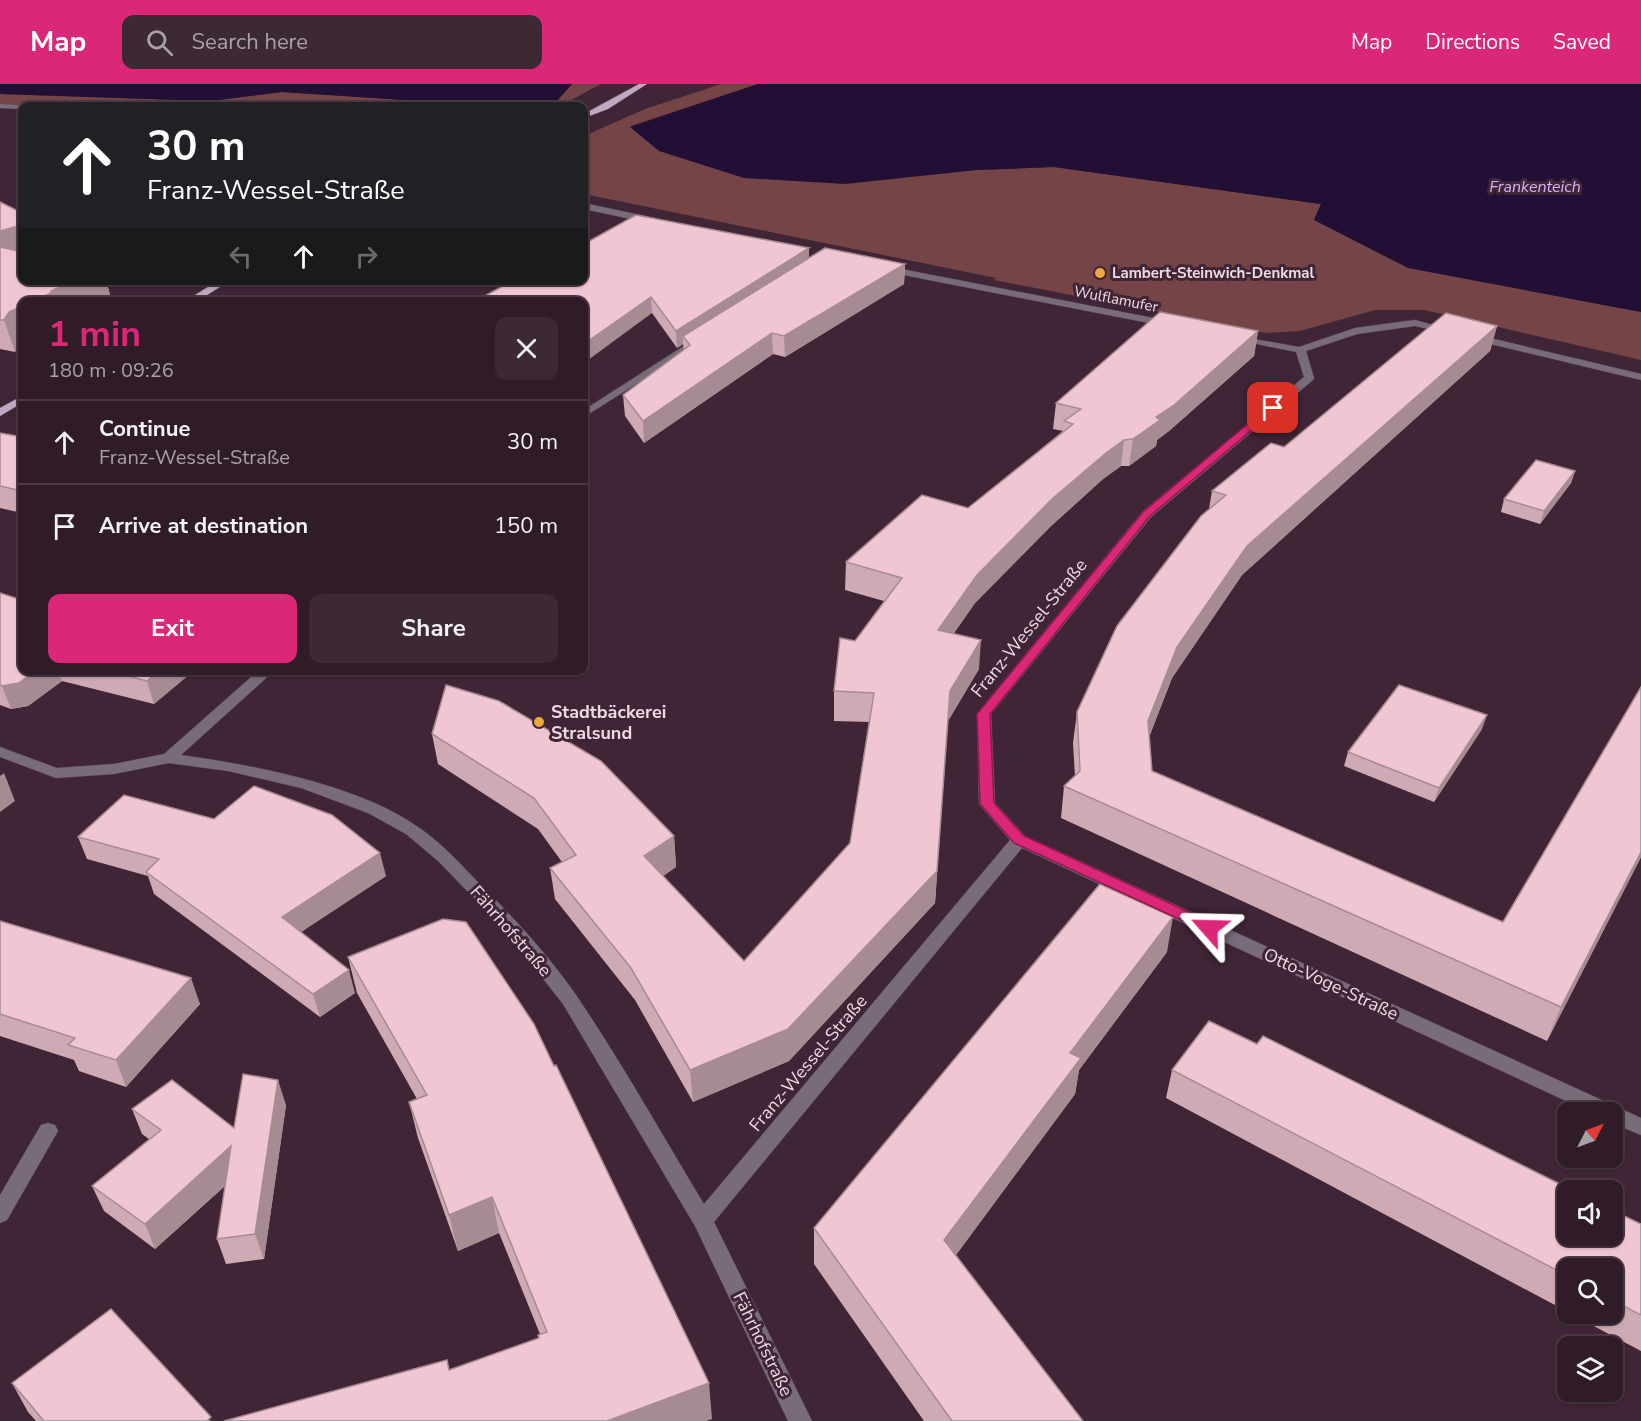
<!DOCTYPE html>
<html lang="en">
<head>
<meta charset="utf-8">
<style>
  body { margin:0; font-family:"Nunito Sans",sans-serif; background:#3c2934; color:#f1f3f6; height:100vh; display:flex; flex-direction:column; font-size:22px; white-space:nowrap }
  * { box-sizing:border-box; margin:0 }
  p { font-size:20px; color:#a8a1a8 }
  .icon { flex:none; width:33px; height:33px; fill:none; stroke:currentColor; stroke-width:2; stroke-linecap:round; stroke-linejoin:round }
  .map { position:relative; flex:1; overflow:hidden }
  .side { position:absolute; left:18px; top:213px; width:570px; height:378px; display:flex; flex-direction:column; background:#301c28; border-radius:12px; box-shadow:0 2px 4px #0004,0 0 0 2px #4b3a45 }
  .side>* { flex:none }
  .banner { position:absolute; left:18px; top:18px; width:570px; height:183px; border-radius:12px; box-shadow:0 2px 4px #0004,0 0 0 2px #4b3a45; background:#202124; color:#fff; overflow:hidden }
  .needle { width:39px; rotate:48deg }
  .tools { position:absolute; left:1557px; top:1018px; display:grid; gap:12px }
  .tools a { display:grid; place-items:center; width:66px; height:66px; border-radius:12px; background:#301c28; box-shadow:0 2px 4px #0004,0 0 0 2px #4b3a45; font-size:30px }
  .pin { position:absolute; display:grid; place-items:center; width:51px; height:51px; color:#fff; margin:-26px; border-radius:12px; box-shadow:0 3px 9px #0006 }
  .me { position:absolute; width:66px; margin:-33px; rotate:295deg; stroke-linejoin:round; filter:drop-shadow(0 0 4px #0008) }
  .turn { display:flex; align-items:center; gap:21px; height:126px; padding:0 30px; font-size:27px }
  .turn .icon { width:78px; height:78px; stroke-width:2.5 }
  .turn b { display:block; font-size:42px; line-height:51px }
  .lanes { display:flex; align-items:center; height:57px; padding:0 30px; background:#0003; justify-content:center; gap:30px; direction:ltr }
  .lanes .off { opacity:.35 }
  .round { display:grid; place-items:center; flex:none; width:63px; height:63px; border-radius:12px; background:#3c2934 }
  .overview { display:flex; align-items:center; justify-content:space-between; height:102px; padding:0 30px }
  h1 { font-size:36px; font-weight:700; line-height:45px; color:#db2777 }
  .cta { display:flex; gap:12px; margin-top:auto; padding:12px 30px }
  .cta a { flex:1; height:69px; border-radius:12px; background:#db2777; color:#fff; font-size:24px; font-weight:700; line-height:69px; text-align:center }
  .cta a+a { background:#3c2934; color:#f1f3f6 }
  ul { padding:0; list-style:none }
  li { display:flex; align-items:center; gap:18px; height:84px; padding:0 30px; border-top:2px solid #4b3a45 }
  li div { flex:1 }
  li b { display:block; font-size:22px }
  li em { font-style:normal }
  header { display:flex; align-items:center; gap:36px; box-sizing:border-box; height:84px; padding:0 30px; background:#db2777; color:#fff }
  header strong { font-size:28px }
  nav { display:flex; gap:33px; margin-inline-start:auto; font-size:21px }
  .search { width:420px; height:54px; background:#3c2934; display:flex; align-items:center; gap:15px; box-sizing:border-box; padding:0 21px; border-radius:12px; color:#a8a1a8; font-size:22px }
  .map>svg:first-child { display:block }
  .green { fill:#744446 }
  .water { fill:#210f35 }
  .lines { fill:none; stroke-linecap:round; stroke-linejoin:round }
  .minor-casing { stroke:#5c4252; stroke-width:1 }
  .major-casing { stroke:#5c4252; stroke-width:1 }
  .minor { fill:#776c78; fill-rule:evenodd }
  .major { fill:#bfa9c2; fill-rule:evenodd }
  .wall { fill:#ceaab4 }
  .shaded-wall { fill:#a78b92 }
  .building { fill:#efc6d1; stroke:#a78b92; stroke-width:1.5 }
  .route { fill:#db2777; stroke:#8e194d; stroke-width:1.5 }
  .poi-dot { fill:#eda83b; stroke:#402536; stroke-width:2 }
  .labels { text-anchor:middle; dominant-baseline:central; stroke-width:6; stroke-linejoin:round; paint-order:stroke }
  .far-poi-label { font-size:15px; font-weight:bold; fill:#eddbe6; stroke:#402536; text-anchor:start }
  .far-street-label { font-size:15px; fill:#eddbe6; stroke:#402536 }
  .far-water-label { font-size:16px; font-style:italic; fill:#d2b4fb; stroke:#402536 }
  .street-label { font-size:18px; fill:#eddbe6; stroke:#402536 }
  .poi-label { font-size:18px; font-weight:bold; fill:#eddbe6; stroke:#402536; text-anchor:start }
</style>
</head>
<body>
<header>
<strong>Map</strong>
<div class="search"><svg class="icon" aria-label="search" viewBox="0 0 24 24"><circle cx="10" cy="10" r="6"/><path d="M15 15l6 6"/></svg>Search here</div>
<nav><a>Map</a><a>Directions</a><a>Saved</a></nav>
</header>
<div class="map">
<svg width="1641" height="1337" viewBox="0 0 1641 1337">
  <rect width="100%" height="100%" fill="#402536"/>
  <g class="green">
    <polygon points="572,0 601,0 560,22 536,22 556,18"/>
    <polygon points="721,0 758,0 631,42 977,86 1054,83 1321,120 1314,136 1567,214 1641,228 1641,276 1424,226 1375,226 1300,247 1266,249 994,196 996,194 584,110 584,52 645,25"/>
    <polygon points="282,8 497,22 0,22 0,10 211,17"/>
  </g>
  <g class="water">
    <polygon points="0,0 572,0 556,18 535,22 497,22 282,8 211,17 0,10"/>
    <polygon points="758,0 1641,0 1641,228 1408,184 1314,136 1321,120 1054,83 977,86 845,100 744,94 659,67 630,43"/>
  </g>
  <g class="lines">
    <defs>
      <g id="minor">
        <polygon points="0,20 22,21 25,22 22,25 0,24"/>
        <polygon points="584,119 654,134 658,137 654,140 584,125"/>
        <polygon points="886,182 1169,237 1174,240 1169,243 883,187 881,185"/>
        <path d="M1415,236L1455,247L1450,250L1415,242L1357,250L1306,267L1314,294L1313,296L1151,433L991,630L995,719L1025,752L1641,1034V1051L1612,1039V1029H1592L1022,764L714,1138L812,1337H788L695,1142L563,920L502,843L438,777L406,750L368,729L301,704L228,687L169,679L114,690L56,694L0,673V663L57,684L114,680L164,670L259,586H275L181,671C253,681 359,701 418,743C442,759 461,781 481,801C515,835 549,872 576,911C621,977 662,1051 704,1120L1010,756L979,720L977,630L979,627L1143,427L1304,293L1296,268L1232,255V251L1299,263L1355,244Z"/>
        <polygon points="1473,250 1641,290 1641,296 1469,255 1469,251"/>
        <polygon points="687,260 696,262 584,333 584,326"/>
        <polygon points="48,1039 55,1041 58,1047 7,1136 0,1139 0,1111 41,1041"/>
      </g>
      <g id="major">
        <polygon points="639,0 647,0 608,25 584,34 584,30"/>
        <polygon points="219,196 231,196 196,218 184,218"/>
        <polygon points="22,312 22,319 0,332 0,324"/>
      </g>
    </defs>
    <use href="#minor" class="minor-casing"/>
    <use href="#major" class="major-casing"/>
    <use href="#minor" class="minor"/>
    <use href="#major" class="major"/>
  </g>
  <g class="wall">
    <polygon points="0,118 22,196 106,196 111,215 22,218 19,260 15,268 0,265"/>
    <polygon points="809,174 905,180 904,200 785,273 773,270 644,359 625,332 623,311 684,266 683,260 677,264 652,229 584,218"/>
    <polygon points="1497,242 1490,267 1242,491 1172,594 1149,653 1152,687 1503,838 1641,773 1547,957 1061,734 1064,702 1075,692 1073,659 1077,628 1209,425 1212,407"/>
    <polygon points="1258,247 1254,272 1169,347 1157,356 1156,362 1129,382 1121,382 1103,395 1050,443 975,519 954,549 979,585 948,637 935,819 789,977 693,1018 635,916 555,815 550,784 562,778 538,745 438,680 432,650 674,752 676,783 663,792 744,877 850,759 869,638 834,637 834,607 855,557 884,517 845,506 846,478 968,424 1063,347 1053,345 1056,319"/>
    <polygon points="0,349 22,353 22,429 0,424"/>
    <polygon points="1575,387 1571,399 1540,440 1501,428 1504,415"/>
    <polygon points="0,509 22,586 190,586 191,589 154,620 62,597 28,622 11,625 0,621"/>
    <polygon points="1482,645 1434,718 1344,682 1348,668"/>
    <polygon points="78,753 386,792 301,848 355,909 320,933 154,810 148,792 87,775"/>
    <polygon points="0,837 200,920 126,1003 79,987 74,976 0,952"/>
    <polygon points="1167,868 1079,986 1075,1010 956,1171 1083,1337 924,1337 814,1180 814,1144"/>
    <polygon points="348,873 712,1335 449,1286 539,1254 540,1250 499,1149 458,1167 418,1054 409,1018 417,1015 357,909"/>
    <polygon points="1257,960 1641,1140 1641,1267 1571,1230 1612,1230 1612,1185 1568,1185 1568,1228 1166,1014 1172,986"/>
    <polygon points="286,1021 264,1175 226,1180 217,1155 225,1102 155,1165 104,1127 92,1102 149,1055 142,1050 132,1025 234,1044"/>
    <polygon points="12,1299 213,1337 36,1337 28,1328"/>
  </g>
  <g class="shaded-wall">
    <polygon points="22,141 22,173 0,179 0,147"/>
    <polygon points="809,164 809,180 683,252 683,260 677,264 676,247"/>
    <polygon points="905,180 904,200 785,273 784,252"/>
    <polygon points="75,196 106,196 111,215 105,218 32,218 51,207"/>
    <polygon points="651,213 652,229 584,279 584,260"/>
    <polygon points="22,222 22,258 19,260 15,268 4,236 9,228"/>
    <polygon points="1497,242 1490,267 1242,491 1172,594 1143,669 1148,637 1177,563 1247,462"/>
    <polygon points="1258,247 1254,272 1169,347 1157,356 1156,362 1129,382 1133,355 1156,333"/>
    <polygon points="772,249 773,270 644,359 643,337"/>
    <polygon points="1124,356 1121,382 1103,395 1050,443 975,519 936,575 938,546 977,491 1052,415 1106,369"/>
    <polygon points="1575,387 1571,399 1540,440 1544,427"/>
    <polygon points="981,556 979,585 948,637 935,819 789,977 693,1018 690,986 788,945 950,607"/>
    <polygon points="36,586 58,586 62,597 28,622 11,625 2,602"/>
    <polygon points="159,586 190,586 191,589 154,620 147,597"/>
    <polygon points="1487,631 1482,645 1434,718 1439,704"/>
    <polygon points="4,689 15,717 0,728 0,692"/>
    <polygon points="674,752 676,783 647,803 644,772"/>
    <polygon points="1641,768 1641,773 1547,957 1561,923"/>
    <polygon points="380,769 386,792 289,856 282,833"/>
    <polygon points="1173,833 1167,868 1079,986 1075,1010 941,1191 944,1156 1070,969"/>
    <polygon points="349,886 355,909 320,933 313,910"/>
    <polygon points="191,894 200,920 126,1003 116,976"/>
    <polygon points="278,996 286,1021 264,1175 255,1150"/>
    <polygon points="231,1062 240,1088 155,1165 145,1140"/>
    <polygon points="492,1113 499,1149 458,1167 449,1131"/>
    <polygon points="709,1299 712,1335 706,1337 607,1337"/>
  </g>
  <g class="building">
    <polygon points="0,118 22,129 22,141 0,147"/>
    <polygon points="636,131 809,164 676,247 651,213 584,260 584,218 474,218 514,196 584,196 584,160"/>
    <polygon points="0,163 22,168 22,196 75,196 51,207 53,208 32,218 22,218 22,222 9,228 4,236 0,236"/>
    <polygon points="825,164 905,180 784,252 772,249 643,337 623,311 690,261 683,252"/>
    <polygon points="1160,228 1258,247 1173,322 1156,333 1160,336 1133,355 1124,356 1106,369 1052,415 977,491 938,546 981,556 950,607 937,787 788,945 690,986 631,884 550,784 576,771 534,714 432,650 446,601 499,617 601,677 674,752 644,772 744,877 850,759 874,609 834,607 840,554 855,557 902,494 846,478 922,411 968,424 1073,340 1064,337 1081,325 1056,319"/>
    <polygon points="1446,229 1497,242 1247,462 1177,563 1148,637 1152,687 1503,838 1641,603 1641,768 1561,923 1064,702 1080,687 1077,628 1117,542 1201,432 1226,411 1212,407 1271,359 1284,363"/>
    <polygon points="0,349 22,353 22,407 0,402"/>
    <polygon points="1536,376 1575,387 1544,427 1504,415"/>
    <polygon points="0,509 22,516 22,586 36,586 19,599 2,602 0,601"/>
    <polygon points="105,586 159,586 147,597"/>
    <polygon points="1399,601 1487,631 1439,704 1348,668"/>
    <polygon points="254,702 332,731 380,769 282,833 349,886 313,910 146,788 159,775 78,753 124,711 214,735"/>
    <polygon points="1100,800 1173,833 1070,969 1081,974 944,1156 1083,1337 952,1337 814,1144"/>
    <polygon points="443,835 466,838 534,940 554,982 556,981 709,1299 607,1337 224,1337 447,1276 449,1286 539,1254 538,1251 547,1248 492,1113 449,1131 409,1018 427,1011 348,873"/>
    <polygon points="0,837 191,894 116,976 68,961 75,954 0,930"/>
    <polygon points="1209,937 1257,960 1263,952 1574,1107 1568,1107 1568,1152 1612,1152 1612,1126 1641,1140 1641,1231 1612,1216 1612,1185 1568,1185 1568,1192 1172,986"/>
    <polygon points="243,990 278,996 255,1150 217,1155 231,1062 145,1140 92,1102 161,1046 132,1025 172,996 234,1044"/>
    <polygon points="111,1225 211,1333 207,1337 44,1337 12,1299"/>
  </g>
  <polygon class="route" points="1269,322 1278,324 1150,432 990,630 994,719 1024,752 1215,840 1217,844 1215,847 1209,849 1014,759 980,720 977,630 1143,428"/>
  <g class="poi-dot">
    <circle cx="1100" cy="189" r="6"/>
    <circle cx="539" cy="638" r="6"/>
  </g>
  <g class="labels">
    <g class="far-poi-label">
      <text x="1112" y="189">Lambert-Steinwich-Denkmal</text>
    </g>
    <g class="far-street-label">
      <text transform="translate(1116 215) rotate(11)">Wulflamufer</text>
    </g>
    <g class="far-water-label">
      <text x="1535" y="103">Frankenteich</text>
    </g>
    <g class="street-label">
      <text transform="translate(1029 544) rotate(-51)">Franz-Wessel-Straße</text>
      <text transform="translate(511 847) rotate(49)">Fährhofstraße</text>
      <text transform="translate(1331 900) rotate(25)">Otto-Voge-Straße</text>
      <text transform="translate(808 979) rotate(-50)">Franz-Wessel-Straße</text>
      <text transform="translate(763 1260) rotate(64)">Fährhofstraße</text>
    </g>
    <g class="poi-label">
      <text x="551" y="628">Stadtbäckerei<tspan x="551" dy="21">Stralsund</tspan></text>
    </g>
  </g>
</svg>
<div class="tools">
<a><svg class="needle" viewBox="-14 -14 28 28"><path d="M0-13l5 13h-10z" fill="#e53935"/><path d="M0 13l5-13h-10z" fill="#a8a1a8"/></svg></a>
<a><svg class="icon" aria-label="sound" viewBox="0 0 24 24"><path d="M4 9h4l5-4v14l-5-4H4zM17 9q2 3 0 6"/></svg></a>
<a><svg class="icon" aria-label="search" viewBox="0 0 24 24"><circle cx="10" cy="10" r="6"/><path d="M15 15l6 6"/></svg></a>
<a><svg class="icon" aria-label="layers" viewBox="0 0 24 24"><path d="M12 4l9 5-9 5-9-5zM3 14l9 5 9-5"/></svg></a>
</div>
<div class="pin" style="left:1273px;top:324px;background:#d93025"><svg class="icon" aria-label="arrive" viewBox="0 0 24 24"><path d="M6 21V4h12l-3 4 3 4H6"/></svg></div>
<svg class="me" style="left:1209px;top:844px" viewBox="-20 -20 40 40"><path d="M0-17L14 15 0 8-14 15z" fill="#db2777" stroke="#fff" stroke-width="4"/></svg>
<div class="banner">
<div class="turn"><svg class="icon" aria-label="ahead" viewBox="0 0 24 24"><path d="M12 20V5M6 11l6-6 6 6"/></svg><div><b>30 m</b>Franz-Wessel-Straße</div></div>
<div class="lanes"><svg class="icon off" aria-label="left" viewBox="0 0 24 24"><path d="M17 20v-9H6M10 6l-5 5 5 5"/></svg><svg class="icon" aria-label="ahead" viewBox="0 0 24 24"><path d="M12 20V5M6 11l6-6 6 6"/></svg><svg class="icon off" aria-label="right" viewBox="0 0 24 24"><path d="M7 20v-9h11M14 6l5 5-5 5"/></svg></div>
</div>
<section class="side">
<div class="overview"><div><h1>1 min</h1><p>180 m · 09:26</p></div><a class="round"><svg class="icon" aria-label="close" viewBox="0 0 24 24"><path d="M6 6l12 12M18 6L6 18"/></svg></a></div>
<ul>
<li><svg class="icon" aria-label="ahead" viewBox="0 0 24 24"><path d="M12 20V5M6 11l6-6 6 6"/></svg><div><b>Continue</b><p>Franz-Wessel-Straße</p></div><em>30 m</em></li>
<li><svg class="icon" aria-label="arrive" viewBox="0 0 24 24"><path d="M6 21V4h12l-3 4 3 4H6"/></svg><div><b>Arrive at destination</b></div><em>150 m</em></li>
</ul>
<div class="cta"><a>Exit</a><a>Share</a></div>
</section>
</div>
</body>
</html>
